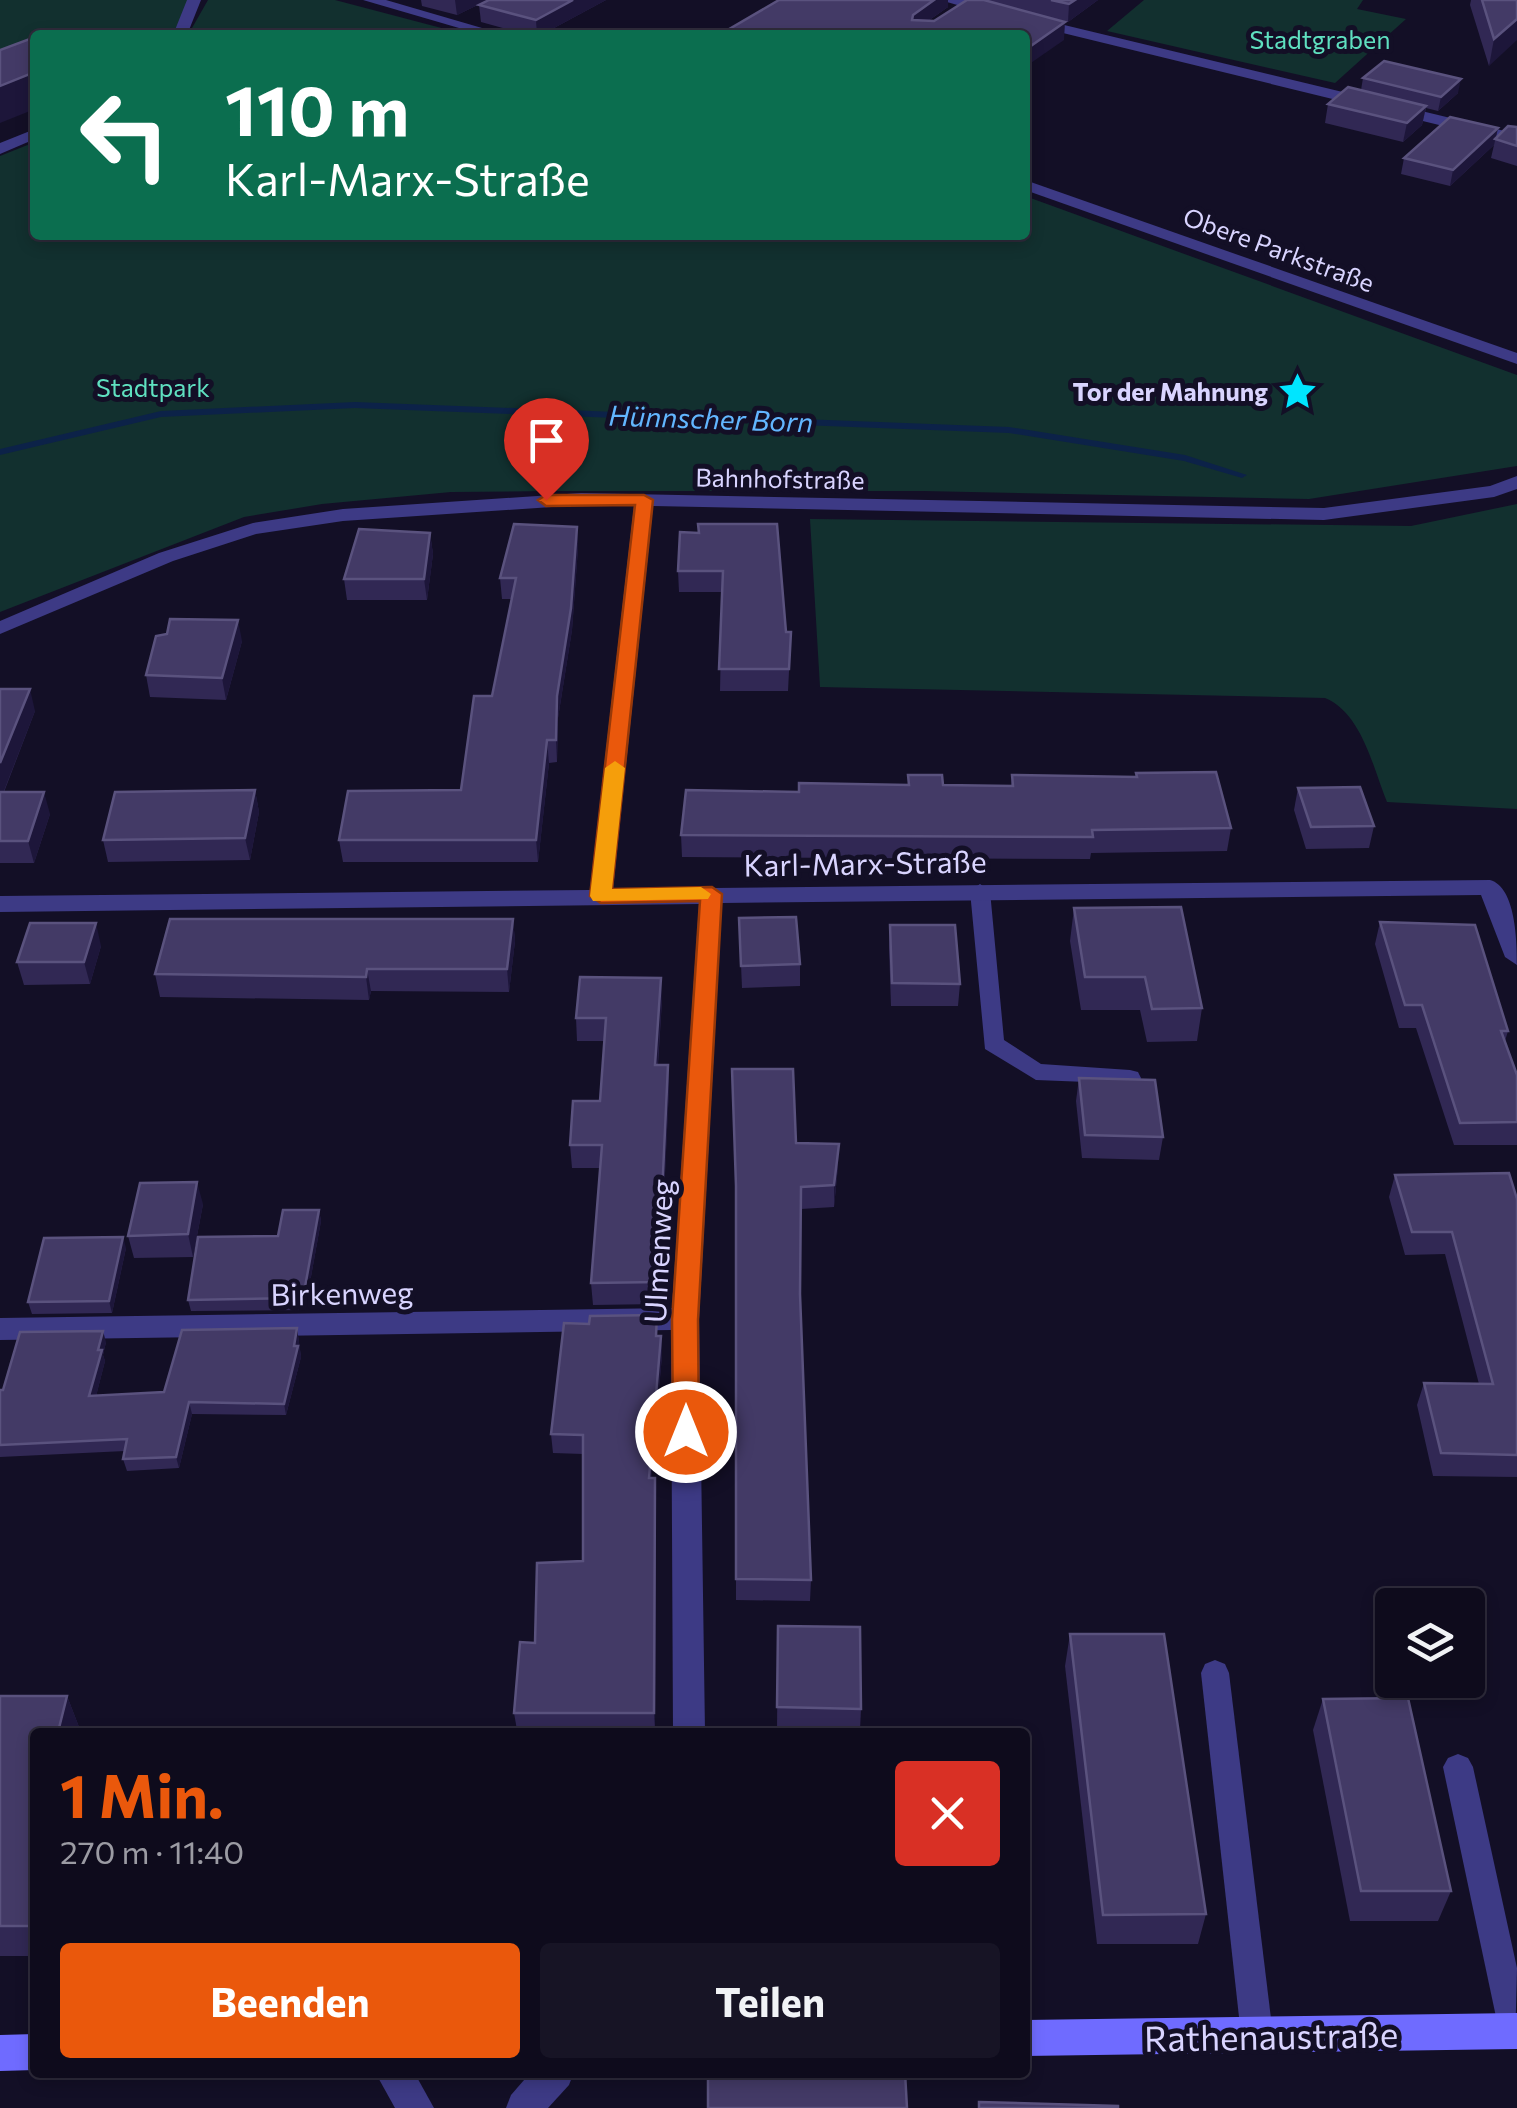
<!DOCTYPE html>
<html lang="de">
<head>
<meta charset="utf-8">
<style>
  body { margin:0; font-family:Commissioner,sans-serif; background:#171425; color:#f1f3f6; height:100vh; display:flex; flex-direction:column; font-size:38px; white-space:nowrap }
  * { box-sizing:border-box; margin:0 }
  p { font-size:32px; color:#9b9ba3 }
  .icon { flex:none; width:55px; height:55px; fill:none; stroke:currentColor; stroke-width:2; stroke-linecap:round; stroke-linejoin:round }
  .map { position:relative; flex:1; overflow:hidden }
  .side { position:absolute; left:30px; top:1728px; width:1000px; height:350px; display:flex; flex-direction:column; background:#0e0b1c; border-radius:10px; box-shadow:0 5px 15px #0003,0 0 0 2px #2e2b3b }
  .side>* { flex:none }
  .guide { position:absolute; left:30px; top:30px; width:1000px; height:210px; border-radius:10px; box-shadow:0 5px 15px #0003,0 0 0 2px #2e2b3b; background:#0b6e4f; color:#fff; overflow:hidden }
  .buttons { position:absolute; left:1375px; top:1588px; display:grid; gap:20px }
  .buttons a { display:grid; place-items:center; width:110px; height:110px; border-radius:10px; background:#0e0b1c; box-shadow:0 5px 15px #0003,0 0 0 2px #2e2b3b; font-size:50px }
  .pin { position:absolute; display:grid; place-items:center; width:85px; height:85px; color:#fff; margin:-102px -42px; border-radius:50% 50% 50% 0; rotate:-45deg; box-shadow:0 0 10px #0007 }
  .pin .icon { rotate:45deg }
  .me { position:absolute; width:110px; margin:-55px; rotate:0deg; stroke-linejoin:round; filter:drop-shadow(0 0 8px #0008) }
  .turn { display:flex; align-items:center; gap:35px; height:210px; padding:0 30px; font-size:45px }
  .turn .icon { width:130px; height:130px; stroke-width:2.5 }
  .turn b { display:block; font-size:70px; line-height:85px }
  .round { display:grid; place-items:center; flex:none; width:105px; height:105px; border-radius:10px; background:#171425 }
  .head { display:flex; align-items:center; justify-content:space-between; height:170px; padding:0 30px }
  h1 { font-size:60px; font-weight:700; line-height:75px; color:#ea580c }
  .primary-button { display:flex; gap:20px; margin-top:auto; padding:20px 30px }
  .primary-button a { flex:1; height:115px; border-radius:10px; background:#ea580c; color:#fff; font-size:40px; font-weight:700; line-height:115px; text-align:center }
  .primary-button a+a { background:#171425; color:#f1f3f6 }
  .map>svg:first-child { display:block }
  .green { fill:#12302f }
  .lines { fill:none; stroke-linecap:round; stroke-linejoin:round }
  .stream { fill:#0c2248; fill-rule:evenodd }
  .service { fill:#3d3a85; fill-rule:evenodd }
  .minor { fill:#3d3a85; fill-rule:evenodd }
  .secondary { fill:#6f6bff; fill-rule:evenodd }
  .wall { fill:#312854 }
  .shaded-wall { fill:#1d163a }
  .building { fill:#433a66; stroke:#5a527e; stroke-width:2.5 }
  .route { fill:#ea580c; stroke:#983908; stroke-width:2.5 }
  .slow { fill:#f59e0b }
  .labels { text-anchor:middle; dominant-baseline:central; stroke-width:10; stroke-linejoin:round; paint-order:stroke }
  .far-park-label { font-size:25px; fill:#5fe0c0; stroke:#130f26 }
  .far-street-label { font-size:25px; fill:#d9d4ff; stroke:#130f26 }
  .far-poi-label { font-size:25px; font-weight:bold; fill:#d9d4ff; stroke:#130f26; text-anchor:end }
  .far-water-label { font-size:28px; font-style:italic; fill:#62b6ff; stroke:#130f26 }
  .street-label { font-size:30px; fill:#d9d4ff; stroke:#130f26 }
  .near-street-label { font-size:35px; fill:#d9d4ff; stroke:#130f26 }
</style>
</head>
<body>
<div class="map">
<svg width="1517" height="2108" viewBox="0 0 1517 2108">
  <rect width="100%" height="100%" fill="#130f26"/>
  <g class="green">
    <polygon points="0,0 194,0 180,35 35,35 35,51 0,51"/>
    <polygon points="208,0 335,0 468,35 188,35"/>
    <polygon points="1144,0 1363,0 1357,9 1406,19 1335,83 1107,31"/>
    <polygon points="35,142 35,235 1025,235 1025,196 1517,375 1517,466 1309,499 923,491 552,491 451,492 322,504 244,517 0,612 0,156"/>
    <path d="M1517,504V809L1387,802C1373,768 1362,713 1325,698L820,687L810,519L1411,526Z"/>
  </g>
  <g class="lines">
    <polygon class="stream" points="355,402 1009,427 1185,455 1247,475 1242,478 1184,461 1009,433 355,408 161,417 0,455 0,449 161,411"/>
    <g class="service">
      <polygon points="980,884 990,891 1004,1040 1041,1064 1130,1070 1138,1072 1141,1078 1138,1084 1036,1080 985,1049 970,891"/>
      <polygon points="1215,1660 1225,1664 1229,1673 1273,2035 1268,2046 1257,2051 1246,2046 1241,2035 1201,1673 1205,1664"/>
      <polygon points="1458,1754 1468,1758 1473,1767 1517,1968 1515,2047 1504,2042 1499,2031 1443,1767 1448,1758"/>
    </g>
    <g class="minor">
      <polygon points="187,0 201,0 187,35 173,35"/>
      <polygon points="363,0 386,0 506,35 483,35"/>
      <polygon points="940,0 964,0 999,11 992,15"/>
      <polygon points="1031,17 1517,134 1517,144 1026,24 1024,21"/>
      <polygon points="35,129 35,139 0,154 0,143"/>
      <polygon points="1025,180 1517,353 1517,364 1025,190"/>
      <path d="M1517,476V489L1494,497L1324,520L653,506L613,889L1490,880C1516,887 1517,942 1517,965L1505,957L1481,895L722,903L699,1319L705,1732H673L671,1330L0,1340V1318L672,1308L699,904L0,912V896L590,890L634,506L581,505L343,521L256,534L173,561L0,634V621L159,553L253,523L343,509L581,493L1324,508L1490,486Z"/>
      <polygon points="375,2072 414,2072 434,2108 395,2108"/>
      <polygon points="531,2072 574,2072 569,2085 548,2108 506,2108 511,2095"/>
    </g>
    <g class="secondary">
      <polygon points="1517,2013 1517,2049 1025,2056 1025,2020"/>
      <polygon points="35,2034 35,2070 0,2071 0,2035"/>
    </g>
  </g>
  <g class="wall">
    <polygon points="421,0 488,0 457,15 422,6"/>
    <polygon points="489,0 606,0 541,35 528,35 481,22 479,5"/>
    <polygon points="779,0 948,7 928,21 934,21 967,0 1098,0 1068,22 1028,12 1064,40"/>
    <polygon points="1471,0 1517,0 1489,66 1470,5"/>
    <polygon points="1363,78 1458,93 1438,111 1426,108 1422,125 1403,142 1325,123 1328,104 1361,90"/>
    <polygon points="1517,127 1517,166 1491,158 1494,145 1450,186 1401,174 1404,158 1498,128 1496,138"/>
    <polygon points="698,524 786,632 791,632 788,691 720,691 722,592 679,592 678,571 698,533"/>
    <polygon points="577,527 578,548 572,630 558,718 557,762 549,763 538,862 343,862 339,840 461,790 492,696 511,599 502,599 500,578"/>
    <polygon points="430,533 433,554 427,600 347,600 344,579"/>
    <polygon points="167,634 242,641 226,700 150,697 146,675"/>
    <polygon points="0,689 35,711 4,792 50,814 34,863 0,863"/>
    <polygon points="1136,773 1231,828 1227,851 1091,853 1090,859 682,857 681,835 799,792 908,785 908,775 943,785 1011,786 1012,775 1136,777"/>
    <polygon points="1298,788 1374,826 1369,848 1306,849 1294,810"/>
    <polygon points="255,790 259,812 250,860 108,862 103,840"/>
    <polygon points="1074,908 1202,1008 1197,1041 1147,1042 1140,1010 1081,1010 1070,941"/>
    <polygon points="739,918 800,964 800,986 742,988"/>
    <polygon points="513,919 515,941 509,992 371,991 369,1000 160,997 155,974"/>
    <polygon points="1380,922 1508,1031 1505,1041 1517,1075 1517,1145 1454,1145 1416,1028 1399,1028 1375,944"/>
    <polygon points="890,925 960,984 958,1006 891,1006 889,947"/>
    <polygon points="101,946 90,984 24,985 17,962"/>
    <polygon points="662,1000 658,1065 668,1065 669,1087 659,1304 593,1305 591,1283 601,1168 572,1168 570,1145 600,1101 604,1041 577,1041 576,1018"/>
    <polygon points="1079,1078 1163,1137 1159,1160 1082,1158 1076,1101"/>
    <polygon points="796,1143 838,1166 834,1207 801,1209 800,1294 811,1580 810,1601 736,1600 736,1201"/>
    <polygon points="1395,1175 1517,1199 1517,1477 1433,1476 1417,1405 1424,1383 1479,1384 1445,1254 1405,1255 1389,1197"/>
    <polygon points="203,1204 193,1257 134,1258 128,1236"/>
    <polygon points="319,1210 321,1221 305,1310 191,1311 188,1300 278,1236"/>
    <polygon points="126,1248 112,1313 32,1314 28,1302"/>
    <polygon points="297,1328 301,1357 286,1415 192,1414 179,1468 127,1471 123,1459 125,1451 0,1457 0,1390 106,1342 103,1355 105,1361 96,1396 164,1392"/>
    <polygon points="657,1336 661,1336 662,1355 651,1478 656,1496 655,1731 517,1730 514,1713 535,1643 583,1561 583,1454 553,1453 551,1434"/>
    <polygon points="778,1626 861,1709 860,1730 777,1729"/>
    <polygon points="1070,1634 1206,1914 1198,1944 1097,1944 1065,1666"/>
    <polygon points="0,1696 67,1696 79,1727 35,1732 35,1956 0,1956"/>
    <polygon points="1323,1699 1451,1891 1438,1921 1350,1921 1313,1730"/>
  </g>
  <g class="shaded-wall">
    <polygon points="455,0 488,0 457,15"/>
    <polygon points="573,0 606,0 541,35 537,35 536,20"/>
    <polygon points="934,0 948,0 948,7 912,32 913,15"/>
    <polygon points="1075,0 1098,0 1068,22 1069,4"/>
    <polygon points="1517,19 1517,40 1489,66 1494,39"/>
    <polygon points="1065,22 1064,40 1025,67 1025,50"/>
    <polygon points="35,72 35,109 0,123 0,86"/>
    <polygon points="1461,79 1458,93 1438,111 1441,97"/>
    <polygon points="1426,106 1422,125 1403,142 1407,123"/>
    <polygon points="1498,128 1494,145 1450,186 1453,170"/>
    <polygon points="577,527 578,548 572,630 558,718 557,762 556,740 557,696"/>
    <polygon points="430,533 433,554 427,600 424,579"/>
    <polygon points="238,620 242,641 226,700 222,678"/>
    <polygon points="30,689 35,711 0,801 0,763"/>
    <polygon points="547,740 549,763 538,862 536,840"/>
    <polygon points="255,790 259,812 250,860 245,838"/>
    <polygon points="44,792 50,814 34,863 28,841"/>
    <polygon points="513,919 515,941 509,992 507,969"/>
    <polygon points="96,923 101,946 90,984 84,962"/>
    <polygon points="367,969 371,991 369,1000 366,977"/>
    <polygon points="661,978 662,1000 656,1087 655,1065"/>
    <polygon points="668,1065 669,1087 659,1304 658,1282"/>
    <polygon points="839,1144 838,1166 834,1207 834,1185"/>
    <polygon points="197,1182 203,1204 193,1257 188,1234"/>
    <polygon points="319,1210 321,1221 305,1310 303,1298"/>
    <polygon points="123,1237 126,1248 112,1313 109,1301"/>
    <polygon points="297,1328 301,1357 286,1415 284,1404"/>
    <polygon points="103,1331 106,1342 103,1355 105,1361 93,1408 89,1396"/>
    <polygon points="661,1336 662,1355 650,1496 649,1478"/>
    <polygon points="189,1402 192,1414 179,1468 176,1457"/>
    <polygon points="655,1478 656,1496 655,1731 654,1713"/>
    <polygon points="67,1696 79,1727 78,1732 58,1732"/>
  </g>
  <g class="building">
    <polygon points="489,0 573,0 536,20 479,5"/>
    <polygon points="779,0 934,0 913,15 912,20 934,21 967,0 984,0 1065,22 1025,50 1025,35 719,35"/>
    <polygon points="1051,0 1075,0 1069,4"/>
    <polygon points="1482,0 1517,0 1517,19 1494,39"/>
    <polygon points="35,37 35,72 0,86 0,50"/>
    <polygon points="1384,61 1461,79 1441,97 1363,78"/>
    <polygon points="1348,87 1426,106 1407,123 1328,104"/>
    <polygon points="1450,117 1498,128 1453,170 1404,158"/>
    <polygon points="1508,126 1517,127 1517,146 1495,139"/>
    <polygon points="514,524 577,527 571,608 557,696 556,740 547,740 536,840 339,840 348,791 461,790 474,696 492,696 516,578 500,578"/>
    <polygon points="698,524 777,524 786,632 791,632 789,669 719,669 723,571 678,571 680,532 699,533"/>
    <polygon points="359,529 430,533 424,579 344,579"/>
    <polygon points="170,619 238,620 222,678 146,675 156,636 167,634"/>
    <polygon points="0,689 30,689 0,763"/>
    <polygon points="1216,772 1231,828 1092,830 1093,837 681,835 686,790 799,792 799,783 909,785 908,775 942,775 943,785 1013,786 1012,775 1137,777 1136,773"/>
    <polygon points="1360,787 1374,826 1311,827 1298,788"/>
    <polygon points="255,790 245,838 103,840 115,792"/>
    <polygon points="0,792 44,792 28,841 0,841"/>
    <polygon points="1181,907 1202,1008 1152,1009 1145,977 1085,977 1074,908"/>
    <polygon points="796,917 800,964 741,966 739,918"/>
    <polygon points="170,919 513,919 507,969 367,969 366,977 155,974"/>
    <polygon points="1380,922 1475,925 1508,1031 1501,1031 1517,1075 1517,1122 1460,1123 1422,1005 1405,1005"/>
    <polygon points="30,923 96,923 84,962 17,962"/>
    <polygon points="890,925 955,925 960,984 892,983"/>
    <polygon points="580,977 661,978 655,1065 668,1065 658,1282 591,1283 602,1145 570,1145 573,1101 600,1101 606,1018 576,1018"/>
    <polygon points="732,1069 793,1069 796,1143 839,1144 834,1185 801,1187 800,1294 811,1580 736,1579 736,1186"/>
    <polygon points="1079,1078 1155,1080 1163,1137 1085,1135"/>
    <polygon points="1509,1173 1517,1199 1517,1455 1441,1453 1424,1383 1493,1384 1452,1232 1412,1232 1395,1175"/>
    <polygon points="197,1182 188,1234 128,1236 140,1183"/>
    <polygon points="283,1210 319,1210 303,1298 188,1300 198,1237 278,1236"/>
    <polygon points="123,1237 109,1301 28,1302 44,1238"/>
    <polygon points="657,1315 656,1336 661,1336 649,1478 655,1478 654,1713 514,1713 520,1642 535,1643 537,1563 583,1561 583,1435 551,1434 564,1323 589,1324 590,1316"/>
    <polygon points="297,1328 294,1346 298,1346 284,1404 189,1402 176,1457 123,1459 127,1439 0,1445 0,1390 3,1390 20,1332 103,1331 98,1350 102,1350 89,1396 164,1392 182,1330"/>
    <polygon points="778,1626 860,1627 861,1709 777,1707"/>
    <polygon points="1070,1634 1164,1634 1206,1914 1103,1915"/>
    <polygon points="0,1696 67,1696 58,1732 35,1732 35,1926 0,1926"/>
    <polygon points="1408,1698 1451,1891 1361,1891 1323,1699"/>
    <polygon points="792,2072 905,2072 907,2108 708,2108 708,2074"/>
    <polygon points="979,2102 1118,2106 1118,2108 979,2108"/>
  </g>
  <polygon class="route" points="644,495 653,500 612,889 712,887 722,894 698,1320 699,1432 695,1440 686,1443 677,1440 673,1432 672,1320 700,901 601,903 590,896 635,505 546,506 538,500 546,495"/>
  <polygon class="slow" points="615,761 625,768 612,889 701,887 711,894 708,899 593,901 590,896 605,768"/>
  <defs>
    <symbol id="sight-bare" viewBox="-9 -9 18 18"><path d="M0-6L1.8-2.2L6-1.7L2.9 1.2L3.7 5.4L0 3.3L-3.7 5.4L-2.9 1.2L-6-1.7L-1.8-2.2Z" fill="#00e5ff" stroke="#130f26" stroke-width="2.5" paint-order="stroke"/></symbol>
  </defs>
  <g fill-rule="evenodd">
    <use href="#sight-bare" x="1270" y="364" width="55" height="55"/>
  </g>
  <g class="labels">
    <g class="far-park-label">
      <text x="1320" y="39">Stadtgraben</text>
      <text x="153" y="387">Stadtpark</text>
    </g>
    <g class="far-street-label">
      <text transform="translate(1279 249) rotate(20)">Obere Parkstraße</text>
      <text transform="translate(780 478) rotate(1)">Bahnhofstraße</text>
    </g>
    <g class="far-poi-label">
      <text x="1268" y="391">Tor der Mahnung</text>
    </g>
    <g class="far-water-label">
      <text transform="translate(711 418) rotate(2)">Hünnscher Born</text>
    </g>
    <g class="street-label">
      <text transform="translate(865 862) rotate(-1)">Karl-Marx-Straße</text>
      <text transform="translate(657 1251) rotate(-87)">Ulmenweg</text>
      <text transform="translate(342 1292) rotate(-1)">Birkenweg</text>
    </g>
    <g class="near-street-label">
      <text transform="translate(1271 2035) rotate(-1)">Rathenaustraße</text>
    </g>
  </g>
</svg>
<div class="buttons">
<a><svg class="icon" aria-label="layers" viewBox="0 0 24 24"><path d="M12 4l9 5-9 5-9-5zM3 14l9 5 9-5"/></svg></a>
</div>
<div class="pin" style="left:546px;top:500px;background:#d93025"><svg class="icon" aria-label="arrive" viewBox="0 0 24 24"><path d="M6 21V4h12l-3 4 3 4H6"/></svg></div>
<svg class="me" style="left:686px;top:1432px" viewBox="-20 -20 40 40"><circle r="17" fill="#ea580c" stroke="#fff" stroke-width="3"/><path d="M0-11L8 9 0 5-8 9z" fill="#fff"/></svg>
<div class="guide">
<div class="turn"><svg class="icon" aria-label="left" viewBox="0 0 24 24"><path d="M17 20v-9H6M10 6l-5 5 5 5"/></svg><div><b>110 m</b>Karl-Marx-Straße</div></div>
</div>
<section class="side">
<div class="head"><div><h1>1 Min.</h1><p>270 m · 11:40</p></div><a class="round" style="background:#d93025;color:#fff"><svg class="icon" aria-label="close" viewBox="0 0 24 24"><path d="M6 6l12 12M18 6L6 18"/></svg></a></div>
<div class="primary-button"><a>Beenden</a><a>Teilen</a></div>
</section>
</div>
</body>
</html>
